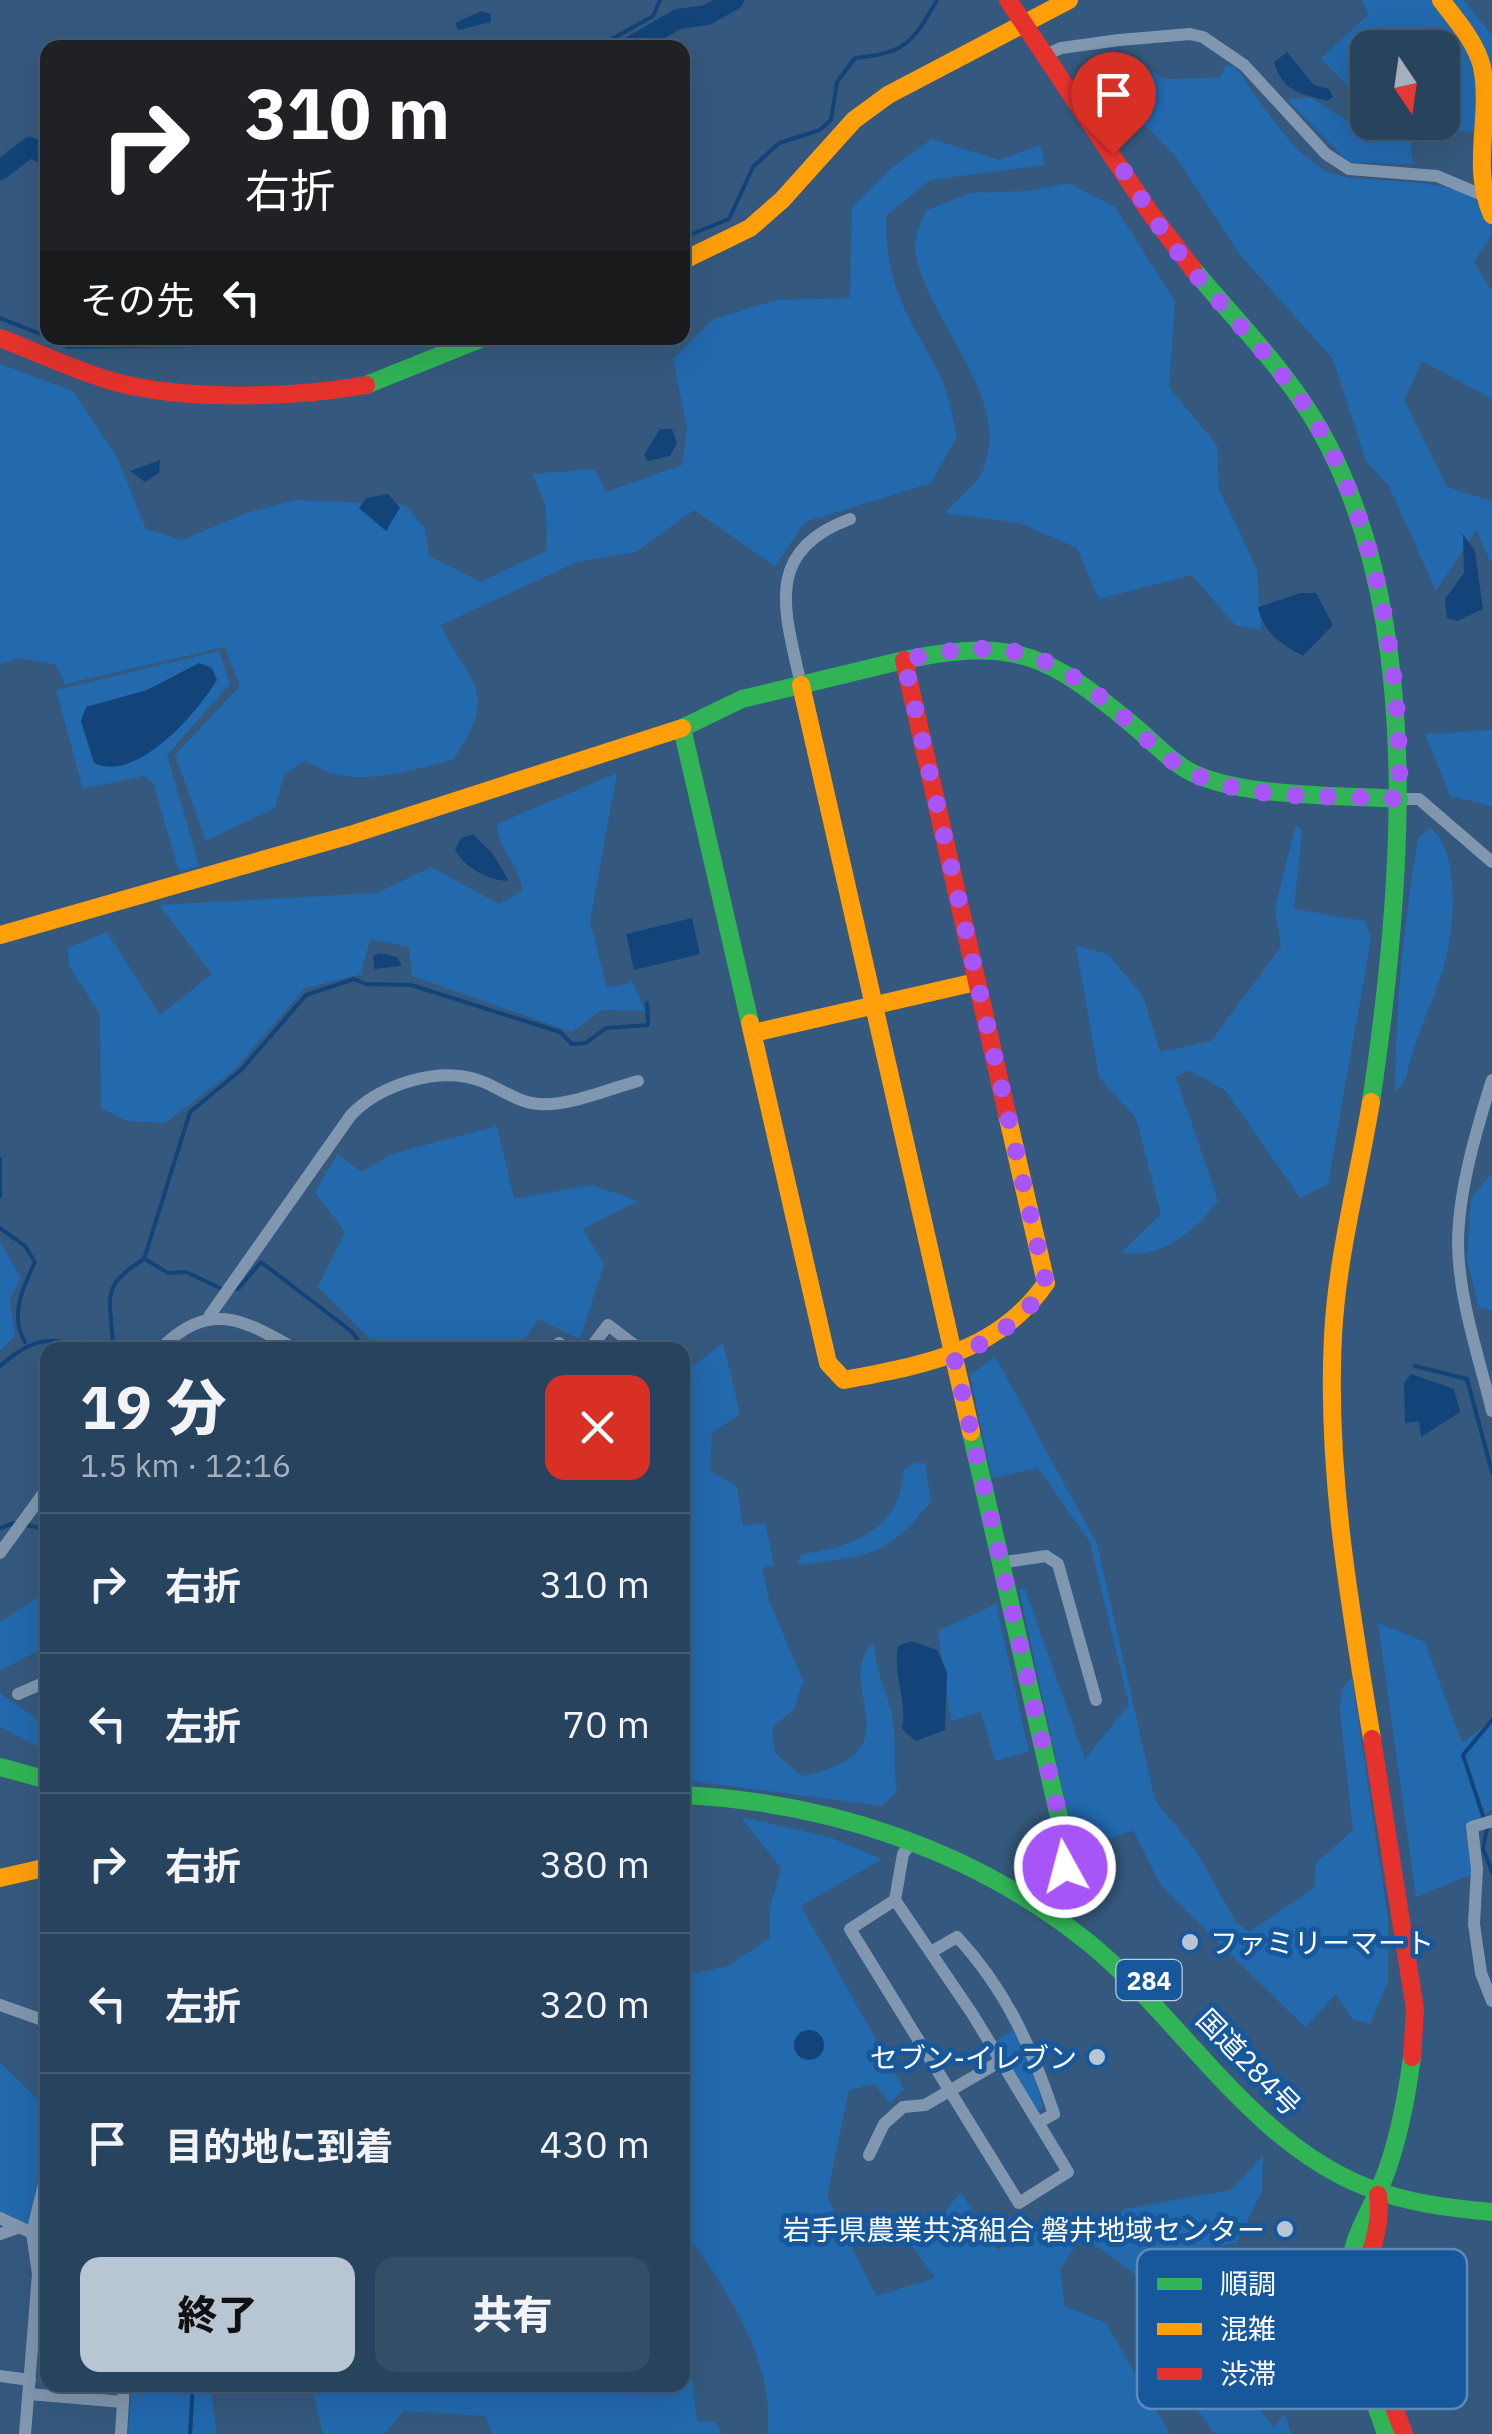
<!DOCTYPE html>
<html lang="ja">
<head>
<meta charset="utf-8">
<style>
  body { margin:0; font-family:"IBM Plex Sans","Noto Sans JP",sans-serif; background:#344e67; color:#f1f3f6; height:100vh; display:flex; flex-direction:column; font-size:38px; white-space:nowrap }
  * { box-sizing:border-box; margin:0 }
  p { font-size:32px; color:#a5b0bc }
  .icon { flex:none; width:55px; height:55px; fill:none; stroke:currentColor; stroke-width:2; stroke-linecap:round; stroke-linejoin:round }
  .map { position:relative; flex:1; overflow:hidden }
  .drawer { position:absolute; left:40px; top:1342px; width:650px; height:1050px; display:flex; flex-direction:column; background:#28435e; border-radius:20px; box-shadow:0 10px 40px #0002,0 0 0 2px #445c73 }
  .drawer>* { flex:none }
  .hud { position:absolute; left:40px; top:40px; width:650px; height:305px; border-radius:20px; box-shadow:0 10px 40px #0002,0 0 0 2px #445c73; background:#202124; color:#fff; overflow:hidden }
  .needle { width:65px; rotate:167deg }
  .buttons { position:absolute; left:1350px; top:30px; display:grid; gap:20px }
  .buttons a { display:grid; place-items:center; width:110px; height:110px; border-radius:20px; background:#28435e; box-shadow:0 10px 40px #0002,0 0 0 2px #445c73; font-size:50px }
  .pin { position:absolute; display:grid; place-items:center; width:85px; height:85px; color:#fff; margin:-102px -42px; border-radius:50% 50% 50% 0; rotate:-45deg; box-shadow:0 0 10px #0007 }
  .pin .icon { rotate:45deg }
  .me { position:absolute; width:110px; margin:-55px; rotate:353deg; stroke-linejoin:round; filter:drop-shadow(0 0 8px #0008) }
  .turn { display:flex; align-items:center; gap:35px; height:210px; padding:0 40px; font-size:45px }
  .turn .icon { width:130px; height:130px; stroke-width:2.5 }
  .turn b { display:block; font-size:70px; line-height:85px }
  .then { display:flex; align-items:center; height:95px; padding:0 40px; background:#0003; gap:20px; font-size:38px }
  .round { display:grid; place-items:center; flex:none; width:105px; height:105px; border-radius:20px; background:#344e67 }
  .head { display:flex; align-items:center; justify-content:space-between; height:170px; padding:0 40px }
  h1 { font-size:60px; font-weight:800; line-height:75px }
  .cta { display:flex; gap:20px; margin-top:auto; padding:20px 40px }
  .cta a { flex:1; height:115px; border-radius:20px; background:#b8c5d2; color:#111; font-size:40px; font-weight:800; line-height:115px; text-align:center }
  .cta a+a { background:#344e67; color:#f1f3f6 }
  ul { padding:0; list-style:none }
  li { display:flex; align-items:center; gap:30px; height:140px; padding:0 40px; border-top:2px solid #445c73 }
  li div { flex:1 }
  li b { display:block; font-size:38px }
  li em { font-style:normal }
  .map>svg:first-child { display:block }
  .green { fill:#2269ae; fill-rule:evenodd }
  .water { fill:#124479 }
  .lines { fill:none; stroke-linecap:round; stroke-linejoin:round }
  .stream { stroke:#124479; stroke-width:4 }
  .river { stroke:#124479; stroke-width:20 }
  .street { stroke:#8097af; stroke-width:12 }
  .fast { stroke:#30b455; stroke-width:18 }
  .slow { stroke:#ff9f0a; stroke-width:18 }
  .jam { stroke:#e5322d; stroke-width:18 }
  .route { stroke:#a855f7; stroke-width:18; stroke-dasharray:0 32.4 }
  .poi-dot { fill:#b8c5d2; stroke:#17589c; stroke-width:4 }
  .labels { text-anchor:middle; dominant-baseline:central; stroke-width:10; stroke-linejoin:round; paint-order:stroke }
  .shield { fill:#17589c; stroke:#b9cde1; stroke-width:2.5 }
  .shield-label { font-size:25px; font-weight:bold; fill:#fff }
  .poi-label { font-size:28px; fill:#fff; stroke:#17589c; text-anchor:end }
  .street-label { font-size:28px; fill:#fff; stroke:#17589c }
  .key { fill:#17589c; stroke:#5d8aba; stroke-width:2.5 }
  .key-label { font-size:28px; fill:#fff }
</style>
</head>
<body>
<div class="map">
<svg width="1492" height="2434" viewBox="0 0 1492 2434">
  <rect width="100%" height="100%" fill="#35597e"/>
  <g class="green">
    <path d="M1362,0H1435L1478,66L1474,133L1409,128L1413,164L1348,162L1287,99L1312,98L1346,120L1361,118L1360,100L1321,58L1368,15ZM1368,48H1442V122H1368Z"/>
    <polygon points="1453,0 1464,0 1492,36 1492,187 1491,116 1475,33"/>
    <path d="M1226,65L1235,67C1260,100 1288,150 1326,171C1364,191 1490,163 1492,234L1474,262L1492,291V399L1422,361L1404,400L1447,487L1492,501V565L1476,530L1436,591L1389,486L1366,461L1333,359L1241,256L1176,157L1148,128L1112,113L1111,93L1143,67L1165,79L1220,78Z"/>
    <path d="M932,139L999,160L1040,145L1045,165L930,180L886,216C886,291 908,313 940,376C949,393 952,417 957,436L931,483L805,522L775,566L694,510L636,552L577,562L441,625C471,688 500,689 454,759C405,772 349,792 305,760L284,775L275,808L206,841L175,755L240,686L225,647L65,684L56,665L21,658L0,664V364L73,391L118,459L146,529L182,540L249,512L295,500L406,505L425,529L429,556L481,582L547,550L546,507L532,474L594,469L606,492L682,465L687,427L673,359L713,319L778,300L850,298L852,207L890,169Z"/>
    <path d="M1069,183L1115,207L1175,301L1169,388L1217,445L1219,489L1257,569L1261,630L1235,625L1192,575L1099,599L1077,548L1020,523L945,513C956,501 975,486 982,472C1016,397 923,319 915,248C914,236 922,222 926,211L969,193L1029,191Z"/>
    <polygon points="219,651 230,684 167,755 199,866 179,871 153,783 144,776 83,789 56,690"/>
    <polygon points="1492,730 1492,806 1450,796 1425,734"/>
    <path d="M617,773L590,922L607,988L633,982L645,1011L601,1010L572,1032L412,976L409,947L370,939L361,974L305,988L233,1071L165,1123L127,1121L101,1108L100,1014L69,966L68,948L107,932L160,1015L212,974L159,905L377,893L431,867L499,904L522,891C520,864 498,850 497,824Z"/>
    <path d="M1296,825L1302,830L1294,909L1365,921L1371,939L1328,1184L1300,1198L1226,1091L1189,1070L1176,1077L1218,1201C1198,1228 1159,1262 1122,1252L1161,1214L1136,1118L1099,1077L1076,946L1108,954L1143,996L1160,1052L1211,1041L1281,947L1275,907Z"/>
    <path d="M1430,828C1459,849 1455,920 1447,953C1438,995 1415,1034 1406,1078L1395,1094C1395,1009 1404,922 1418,838Z"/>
    <polygon points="497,1126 514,1199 592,1185 638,1201 583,1229 604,1264 580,1339 538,1319 518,1350 381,1350 318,1287 345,1232 315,1192 338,1154 361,1172 392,1154"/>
    <polygon points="1492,1173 1492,1310 1479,1308 1467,1259 1471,1198"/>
    <polygon points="0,1241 21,1278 10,1298 15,1336 0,1351"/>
    <path d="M723,1343L740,1414L712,1433L710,1471L737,1486L743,1526L765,1523L774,1565L762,1568L770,1603L803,1681L794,1709L772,1728L775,1753L802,1776C923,1752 828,1686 874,1642C874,1673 891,1697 894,1727C896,1748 893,1769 897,1791L882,1806L683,1780V1374Z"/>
    <polygon points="995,1356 1097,1544 1155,1800 1196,1851 1236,1922 1249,1932 1314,1888 1316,1863 1353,1830 1340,1712 1342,1689 1352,1677 1388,1918 1388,1982 1370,2024 1352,2019 1336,1994 1305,2027 1161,1886 1133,1830 1096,1844 1073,1838 1019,1589 1025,1589 1085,1759 1129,1705 1090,1542 1038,1468 992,1478 970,1376"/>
    <path d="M914,1463H925L931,1501C884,1559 874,1553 803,1565L797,1562L802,1554C855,1547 901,1528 904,1469Z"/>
    <polygon points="47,1591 47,1646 0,1671 0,1622"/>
    <polygon points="996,1604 1029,1752 995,1761 981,1712 951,1721 938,1631"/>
    <polygon points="1378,1623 1425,1642 1462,1743 1492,1720 1492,1809 1465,1829 1475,1873 1416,1897"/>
    <polygon points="0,1693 47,1726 47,1752 0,1727"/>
    <path d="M741,1817L829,1837L882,1859L801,1906L904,2089L890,2103L874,2084L849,2090L827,2196L876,2296L935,2278L900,2229L944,2237L946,2210L961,2192L997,2250L1041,2226L1078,2242L1060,2269L1065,2306L1106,2323L1170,2434H767C777,2364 724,2284 683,2230V1976L728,1966L770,1938V1908L781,1868Z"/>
    <polygon points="1013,2030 1028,2052 1043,2107 1036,2111 994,2042"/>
    <polygon points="0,2062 47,2109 47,2138 28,2224 0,2212"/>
    <polygon points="1263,2155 1262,2191 1236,2243 1143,2260 1182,2362 1228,2369 1274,2428 1285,2414 1291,2434 1215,2434 1166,2366 1134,2273 1088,2240 1124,2209 1231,2190"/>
    <polygon points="683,2297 697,2421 717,2423 721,2434 492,2434 485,2416 404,2411 384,2434 323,2434 311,2385 682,2385"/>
    <polygon points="132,2385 210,2385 217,2434 128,2434"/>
  </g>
  <g class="water">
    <polygon points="481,11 490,14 491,22 458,30 455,23"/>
    <path d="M1287,52L1314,85L1329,89L1333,97L1327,101C1299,93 1283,92 1274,62Z"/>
    <polygon points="660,429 672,429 677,443 670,456 648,461 644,455"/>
    <polygon points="160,460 159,473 145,482 130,471"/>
    <polygon points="388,494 400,508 386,531 359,508 366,498"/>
    <polygon points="1463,534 1475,551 1483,609 1457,621 1447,618 1445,599 1464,573"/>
    <path d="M1301,593H1316L1333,625L1303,656C1280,644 1264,633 1258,607Z"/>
    <path d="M199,663L212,668L217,680C198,712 136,784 94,763L81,721L86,707L147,690Z"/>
    <path d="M473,834L493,854L509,881C489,881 465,868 455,850L461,838Z"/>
    <polygon points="692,918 700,954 634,970 626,934"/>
    <polygon points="380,953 397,957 402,966 374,969 373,956"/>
    <polygon points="1411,1374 1454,1389 1460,1412 1421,1437 1419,1421 1405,1423 1404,1383"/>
    <path d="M911,1641L937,1650L947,1672L945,1730L916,1741L902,1729C908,1702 892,1673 898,1646Z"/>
    <circle cx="809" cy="2045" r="15"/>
  </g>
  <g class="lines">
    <g class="stream">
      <polyline points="596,48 653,16 660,0"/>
      <path d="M682,238L729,219L753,167L779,143L820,130L831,120L837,82L855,58C905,53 912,44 937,0"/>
      <polyline points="0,318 48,337"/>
      <polyline points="48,338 67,347 340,343 356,338"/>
      <polyline points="0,1159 0,1196"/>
      <path d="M0,1228L25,1246L35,1262C23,1287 9,1316 25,1342"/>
      <polyline points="145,1259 168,1273 186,1272 222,1289"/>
      <polyline points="231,1289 238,1289 261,1262 351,1331 366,1350"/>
      <path d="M0,1366C52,1321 57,1353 113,1341C109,1295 102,1285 144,1259L190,1112L241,1070L306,995L354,979L366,984L411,985L560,1032L572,1044L586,1043L606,1028L648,1025L647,1003"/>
      <polyline points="1415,1366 1467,1379 1492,1472"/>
      <polyline points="0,1528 14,1523 48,1529"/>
      <polyline points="1492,1720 1463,1755 1487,1828 1483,1849 1492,1872"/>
      <polyline points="190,2434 193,2385"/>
    </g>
    <g class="river">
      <polyline points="628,48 678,19 707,15 734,0"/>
      <polyline points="0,170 30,147 48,156"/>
    </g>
    <g class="street">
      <polyline points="1048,54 1061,48 1119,40 1190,34 1203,37 1244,65 1326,154 1349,169 1437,176 1482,195"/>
      <path d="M801,685C785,611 762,552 850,519"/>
      <polyline points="1399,799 1419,799 1492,862"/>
      <path d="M1492,1080C1476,1131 1458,1192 1458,1245C1459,1301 1479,1357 1492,1411"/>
      <path d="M210,1315L351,1115C380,1085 439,1065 481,1081C500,1088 518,1103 539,1104C570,1106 609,1089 638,1081"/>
      <polyline points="559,1343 568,1350"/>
      <path d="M159,1350C209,1300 241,1318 297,1350"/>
      <polyline points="589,1350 608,1325 641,1350"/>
      <polyline points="652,1350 653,1349"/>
      <polyline points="0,1553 48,1487"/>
      <polyline points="999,1563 1046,1556 1058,1564 1096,1700"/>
      <polyline points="18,1694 48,1681"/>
      <polyline points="1492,1821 1472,1827 1477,1869 1474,1924 1481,1973 1492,2001"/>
      <polyline points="895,1900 850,1929 1019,2203 1068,2172 973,2015 895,1900 903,1854 910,1844"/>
      <path d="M931,1952L957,1937C1005,1988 1032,2048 1054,2114L1039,2122"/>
      <polyline points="0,2005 48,2022"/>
      <polyline points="869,2155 884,2124 903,2107 925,2105 1001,2061"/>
      <polyline points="0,2218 32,2233 48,2167"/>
      <polyline points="0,2234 20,2227"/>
      <polyline points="0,2376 30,2380"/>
      <polyline points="29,2394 123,2402"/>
      <polyline points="25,2434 38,2274 32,2233"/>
      <polyline points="121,2434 124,2385"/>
    </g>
    <g class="fast">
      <path d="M1193,269C1237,322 1286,370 1320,430C1427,620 1402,895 1371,1102"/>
      <polyline points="366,385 483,338"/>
      <path d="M904,660C1017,637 1049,655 1134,726C1151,740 1168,759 1187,770C1236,798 1342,795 1399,799"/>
      <polyline points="750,1023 682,728 742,699 904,660"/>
      <polyline points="971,1432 1065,1843 1065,1867 1047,1911"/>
      <polyline points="0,1767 48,1780"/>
      <path d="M682,1795C828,1802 974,1850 1089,1943C1182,2019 1250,2141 1366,2187C1407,2203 1448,2208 1492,2212"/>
      <path d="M1386,2434C1370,2386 1347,2337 1348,2285C1350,2232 1371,2215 1387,2170C1400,2133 1407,2095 1412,2057"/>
    </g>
    <g class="slow">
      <path d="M1441,0C1456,20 1476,42 1482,67C1492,118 1470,165 1492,215"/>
      <polyline points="682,261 750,228 782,200 854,120 888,95 1069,0"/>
      <polyline points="801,685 971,1432"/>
      <polyline points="0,935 350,835 682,728"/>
      <path d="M750,1023L828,1363L844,1380C923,1365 998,1353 1046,1283L1007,1114"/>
      <polyline points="753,1033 976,982"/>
      <path d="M1371,1102C1358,1180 1337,1257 1333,1336C1326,1471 1350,1607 1372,1739"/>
      <polyline points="0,1878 48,1867"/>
    </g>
    <g class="jam">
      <polyline points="1008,0 1151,214 1193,269"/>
      <path d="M0,338C37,352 76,371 115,382C186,401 294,398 366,385"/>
      <polyline points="904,660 1007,1114"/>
      <polyline points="1372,1739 1415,2009 1412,2057"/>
      <path d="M1378,2195C1383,2228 1367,2256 1364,2289C1361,2339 1388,2388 1404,2434"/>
    </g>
  </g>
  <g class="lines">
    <path class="route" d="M1065,1867V1842L954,1357C989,1342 1028,1317 1046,1283L904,660C1002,637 1046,647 1121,715C1142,734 1162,756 1186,770C1246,803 1333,794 1399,799C1403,677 1375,505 1303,403C1264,347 1213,299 1172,244C1151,215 1132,184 1113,154"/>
  </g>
  <g class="poi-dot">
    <circle cx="1190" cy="1942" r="10"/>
    <circle cx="1097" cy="2057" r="10"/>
    <circle cx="1285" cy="2229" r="10"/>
  </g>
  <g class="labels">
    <rect class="shield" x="1116.5" y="1960" width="65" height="40" rx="8"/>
    <g class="shield-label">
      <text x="1149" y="1980">284</text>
    </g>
    <g class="poi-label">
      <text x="1210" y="1942" text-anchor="start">ファミリーマート</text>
      <text x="1077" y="2057">セブン-イレブン</text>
      <text x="1265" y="2229">岩手県農業共済組合 磐井地域センター</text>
    </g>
    <g class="street-label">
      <text transform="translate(1249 2062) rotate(46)">国道284号</text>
    </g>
  </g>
  <rect x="1137" y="2249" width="330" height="160" rx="15" class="key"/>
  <rect x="1157" y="2278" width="45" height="12" fill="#30b455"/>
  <rect x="1157" y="2323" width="45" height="12" fill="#ff9f0a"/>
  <rect x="1157" y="2368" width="45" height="12" fill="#e5322d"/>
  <g class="key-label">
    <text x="1220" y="2294">順調</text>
    <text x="1220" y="2339">混雑</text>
    <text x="1220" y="2384">渋滞</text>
  </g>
</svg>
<div class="buttons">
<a><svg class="needle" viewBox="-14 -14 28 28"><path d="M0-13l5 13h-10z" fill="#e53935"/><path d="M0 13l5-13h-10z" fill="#a5b0bc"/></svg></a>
</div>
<div class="pin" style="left:1113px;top:154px;background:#d93025"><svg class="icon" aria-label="arrive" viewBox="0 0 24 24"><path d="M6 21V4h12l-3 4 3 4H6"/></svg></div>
<svg class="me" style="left:1065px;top:1867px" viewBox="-20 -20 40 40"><circle r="17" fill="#a855f7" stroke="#fff" stroke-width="3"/><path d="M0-11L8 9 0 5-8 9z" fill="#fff"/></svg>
<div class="hud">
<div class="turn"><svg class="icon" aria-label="right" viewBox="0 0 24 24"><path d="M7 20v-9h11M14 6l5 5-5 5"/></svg><div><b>310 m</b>右折</div></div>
<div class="then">その先<svg class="icon" aria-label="left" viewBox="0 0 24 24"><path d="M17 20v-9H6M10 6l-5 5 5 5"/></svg></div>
</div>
<section class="drawer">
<div class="head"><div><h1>19 分</h1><p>1.5 km · 12:16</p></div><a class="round" style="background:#d93025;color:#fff"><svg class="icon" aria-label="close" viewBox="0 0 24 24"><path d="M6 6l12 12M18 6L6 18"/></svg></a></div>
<ul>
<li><svg class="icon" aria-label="right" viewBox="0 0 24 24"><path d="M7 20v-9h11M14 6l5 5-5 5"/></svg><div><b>右折</b></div><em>310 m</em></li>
<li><svg class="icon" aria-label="left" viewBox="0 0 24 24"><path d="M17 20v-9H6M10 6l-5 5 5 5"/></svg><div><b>左折</b></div><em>70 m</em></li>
<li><svg class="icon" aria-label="right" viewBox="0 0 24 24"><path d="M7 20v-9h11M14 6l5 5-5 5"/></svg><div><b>右折</b></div><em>380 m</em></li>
<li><svg class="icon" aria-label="left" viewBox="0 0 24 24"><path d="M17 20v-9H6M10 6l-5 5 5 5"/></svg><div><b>左折</b></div><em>320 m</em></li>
<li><svg class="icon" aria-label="arrive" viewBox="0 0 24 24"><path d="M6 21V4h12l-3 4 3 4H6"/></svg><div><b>目的地に到着</b></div><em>430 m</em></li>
</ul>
<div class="cta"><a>終了</a><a>共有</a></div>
</section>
</div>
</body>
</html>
